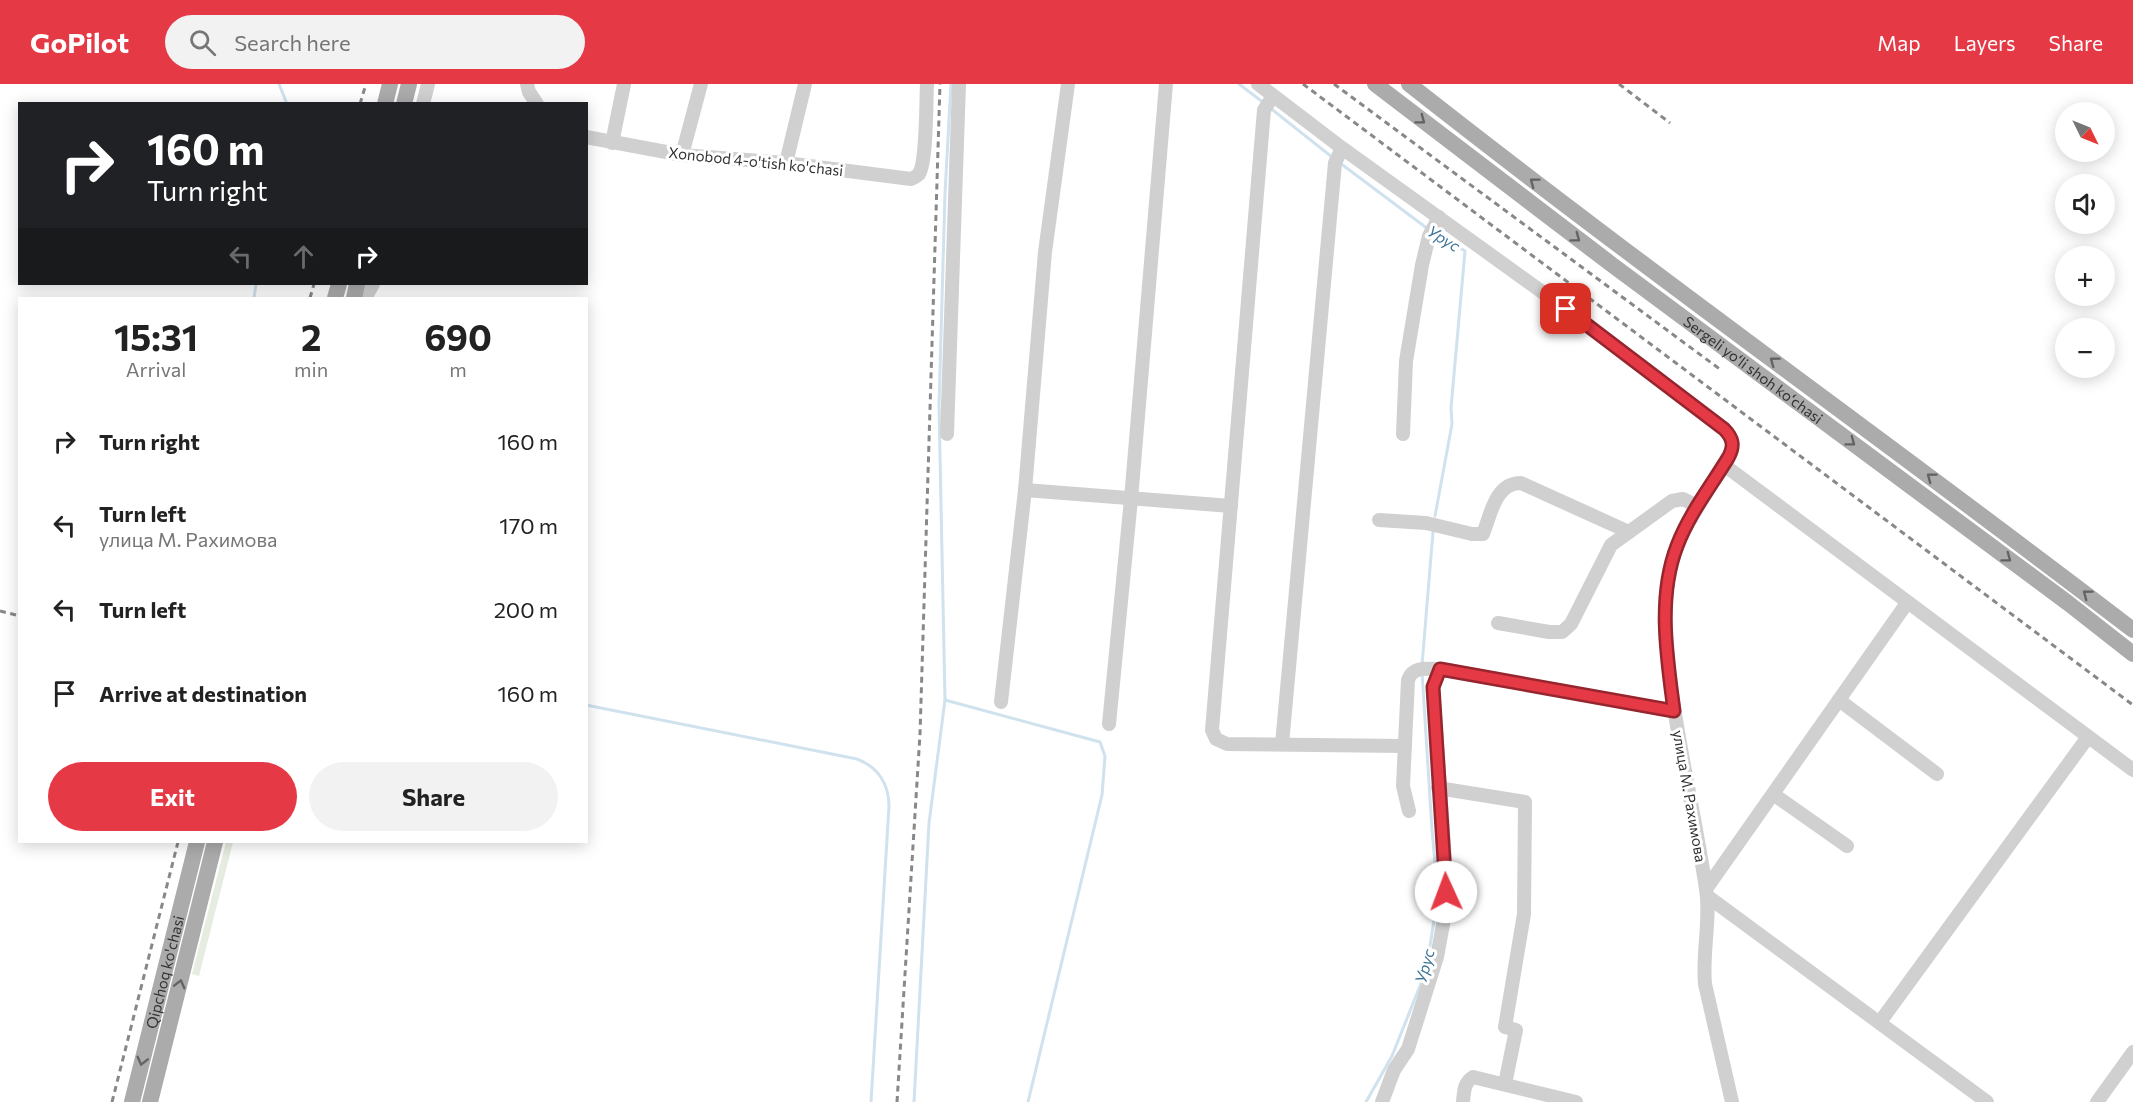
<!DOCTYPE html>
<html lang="en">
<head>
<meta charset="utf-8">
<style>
  body { margin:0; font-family:Commissioner,sans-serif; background:#f2f2f2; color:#222; height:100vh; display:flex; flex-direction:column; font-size:22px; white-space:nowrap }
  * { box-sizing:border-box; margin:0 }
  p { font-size:20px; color:#767676 }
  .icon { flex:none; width:33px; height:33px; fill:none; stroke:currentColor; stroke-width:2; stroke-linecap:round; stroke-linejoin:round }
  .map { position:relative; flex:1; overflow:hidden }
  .details { position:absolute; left:18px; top:213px; width:570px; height:546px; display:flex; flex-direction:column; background:#fff; border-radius:0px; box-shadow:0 3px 15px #0003 }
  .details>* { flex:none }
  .top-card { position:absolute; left:18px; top:18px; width:570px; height:183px; border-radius:0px; box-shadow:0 3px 15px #0003; background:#202124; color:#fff; overflow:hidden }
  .needle { width:39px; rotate:133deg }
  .tools { position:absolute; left:2055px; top:18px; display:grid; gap:12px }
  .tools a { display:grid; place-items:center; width:60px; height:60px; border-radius:50%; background:#fff; box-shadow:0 3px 15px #0003; font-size:30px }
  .pin { position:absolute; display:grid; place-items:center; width:51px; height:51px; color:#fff; margin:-26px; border-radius:12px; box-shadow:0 3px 9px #0006 }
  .me { position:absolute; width:66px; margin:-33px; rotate:358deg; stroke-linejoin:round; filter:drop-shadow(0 0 4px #0008) }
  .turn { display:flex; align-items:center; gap:21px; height:126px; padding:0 30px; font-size:27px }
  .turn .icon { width:78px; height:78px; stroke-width:2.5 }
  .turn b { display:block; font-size:42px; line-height:51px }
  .lanes { display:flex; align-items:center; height:57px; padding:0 30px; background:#0003; justify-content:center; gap:30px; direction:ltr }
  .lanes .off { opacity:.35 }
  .eta { display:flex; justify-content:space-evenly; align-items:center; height:102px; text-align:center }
  .eta b { font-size:36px; font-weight:700; line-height:42px }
  .cta { display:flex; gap:12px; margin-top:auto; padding:12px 30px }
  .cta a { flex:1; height:69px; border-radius:36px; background:#e63946; color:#fff; font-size:24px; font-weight:700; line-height:69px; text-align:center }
  .cta a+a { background:#f2f2f2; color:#222 }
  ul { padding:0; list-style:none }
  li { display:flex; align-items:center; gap:18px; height:84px; padding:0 30px }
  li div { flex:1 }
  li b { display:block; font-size:22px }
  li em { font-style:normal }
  header { display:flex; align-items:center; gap:36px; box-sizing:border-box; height:84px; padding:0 30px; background:#e63946; color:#fff }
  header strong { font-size:28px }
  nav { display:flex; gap:33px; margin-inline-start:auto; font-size:21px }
  .search { width:420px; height:54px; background:#f2f2f2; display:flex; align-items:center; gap:15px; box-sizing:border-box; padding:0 21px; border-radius:33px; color:#767676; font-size:22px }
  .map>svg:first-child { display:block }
  .green { fill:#e6ecdf }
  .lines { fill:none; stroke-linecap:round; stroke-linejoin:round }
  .stream { stroke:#cfe2ee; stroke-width:3 }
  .minor { stroke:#d0d0d0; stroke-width:14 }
  .major { stroke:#ababab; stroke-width:16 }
  .rail { stroke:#888; stroke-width:3; stroke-dasharray:6 4.5; stroke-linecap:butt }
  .oneway { stroke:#636363 }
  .route-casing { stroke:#96252e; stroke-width:15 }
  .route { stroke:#e63946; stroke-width:10 }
  .labels { text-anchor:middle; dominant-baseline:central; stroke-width:6; stroke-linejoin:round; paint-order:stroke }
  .street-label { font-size:15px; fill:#333; stroke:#fff }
  .water-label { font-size:16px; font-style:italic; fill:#3f7597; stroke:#fff }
</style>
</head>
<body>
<header>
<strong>GoPilot</strong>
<div class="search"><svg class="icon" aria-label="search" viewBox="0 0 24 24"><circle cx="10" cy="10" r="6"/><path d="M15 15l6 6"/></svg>Search here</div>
<nav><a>Map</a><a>Layers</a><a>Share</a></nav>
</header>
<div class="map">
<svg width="2133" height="1018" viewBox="0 0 2133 1018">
  <rect width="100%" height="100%" fill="#fff"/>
  <polygon class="green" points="226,758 233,758 199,892 192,890"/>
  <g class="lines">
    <g class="stream">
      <polyline points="279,0 287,20"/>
      <polyline points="1239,0 1264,19"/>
      <polyline points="1269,23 1332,73"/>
      <polyline points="1340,79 1428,145"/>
      <polyline points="254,214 256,200"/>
      <polyline points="1435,432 1452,340 1451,324 1465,167 1436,150"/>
      <polyline points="1422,581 1433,448"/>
      <polyline points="945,616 1100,658 1105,672 1102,711 1028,1018"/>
      <path d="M586,621L857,675C878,683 889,700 889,722L871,1018"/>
      <polyline points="914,1018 929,739 945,616 939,322 945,109 951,0"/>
      <polyline points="1366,1018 1392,972 1426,887 1438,811 1432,746 1422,588"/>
    </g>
    <g class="minor">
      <polyline points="527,0 529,8 537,20"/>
      <path d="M1258,0L1342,64L1584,238L1724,345C1731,352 1734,358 1731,368C1711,407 1680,441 1670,485C1662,524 1666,564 1671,603C1680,670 1696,737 1706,805C1711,835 1702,869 1705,900L1732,1018"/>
      <polyline points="1273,12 1264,26 1212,646 1216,655 1227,660 1405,662"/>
      <polyline points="423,20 428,0"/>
      <path d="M586,53L682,71L786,79L911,95C915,93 916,93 919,90C927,77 926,17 927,0"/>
      <polyline points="612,59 624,0"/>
      <polyline points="682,71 701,0"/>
      <polyline points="786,79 805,0"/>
      <polyline points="365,214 373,200"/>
      <polyline points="947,350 959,0"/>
      <polyline points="1403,350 1406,277 1422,181 1429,152 1439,133"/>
      <polyline points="1724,381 2133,686"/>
      <polyline points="1025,406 1231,422"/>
      <path d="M1379,436L1426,439L1472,450H1483C1491,430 1495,399 1521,399L1629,448"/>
      <polyline points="1498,539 1549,548 1562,548 1571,540 1611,461 1672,417 1683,415 1697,422"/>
      <polyline points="1839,616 1937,690"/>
      <polyline points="1001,618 1025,406 1045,168 1068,0"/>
      <polyline points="1109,640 1131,415 1166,0"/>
      <polyline points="1282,660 1335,79 1342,64"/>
      <polyline points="1438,704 1525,718 1524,830 1505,943 1516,946 1505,1000"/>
      <polyline points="1773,710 1847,762"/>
      <path d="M1409,727L1403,702L1408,596C1413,582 1427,585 1440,585L1674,627"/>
      <polyline points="1706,805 1907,519"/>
      <polyline points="1707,812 1987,1018"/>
      <polyline points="1880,938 2088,653"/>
      <polyline points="1382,1018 1394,986 1408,965 1437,873 1446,824 1446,791 1433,603 1440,585"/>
      <path d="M1463,1018C1464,1008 1464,998 1473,993L1576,1018"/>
      <polyline points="2097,1018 2133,968"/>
    </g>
    <g class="major">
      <path id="s1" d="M1375,0L1611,180L2068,519L2133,570"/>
      <path d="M1409,0C1646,187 1893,362 2133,546"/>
      <polyline points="385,20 390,0"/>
      <polyline points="404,20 409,0"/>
      <polyline points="335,214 339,200"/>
      <polyline points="354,214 357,200"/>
      <path id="s2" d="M132,1018L197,758"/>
      <polyline points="150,1018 215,758"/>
    </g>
    <g class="rail">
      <polyline points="1303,0 2133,621"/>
      <polyline points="1334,0 1721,286"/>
      <polyline points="1619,0 1670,39"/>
      <polyline points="360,20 366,0"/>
      <polyline points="310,214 314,200"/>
      <polyline points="0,527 20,532"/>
      <polyline points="112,1018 178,758"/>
      <polyline points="897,1018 920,650 940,0"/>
    </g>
  </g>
  <defs><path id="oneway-chevron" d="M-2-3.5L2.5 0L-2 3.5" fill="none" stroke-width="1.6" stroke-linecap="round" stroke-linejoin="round" transform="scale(1.5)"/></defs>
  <g class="oneway">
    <use href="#oneway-chevron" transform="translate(1421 36) rotate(37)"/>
    <use href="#oneway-chevron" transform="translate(1534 98) rotate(-143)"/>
    <use href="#oneway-chevron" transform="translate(1576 154) rotate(37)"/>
    <use href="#oneway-chevron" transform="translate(1774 277) rotate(-143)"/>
    <use href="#oneway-chevron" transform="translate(1851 358) rotate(37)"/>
    <use href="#oneway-chevron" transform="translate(1931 393) rotate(-143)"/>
    <use href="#oneway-chevron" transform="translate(2007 474) rotate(37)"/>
    <use href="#oneway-chevron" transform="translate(2087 510) rotate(-143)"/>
    <use href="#oneway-chevron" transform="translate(180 900) rotate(-76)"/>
    <use href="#oneway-chevron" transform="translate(142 977) rotate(104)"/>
  </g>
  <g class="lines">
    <defs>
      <path id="route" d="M1446,808L1433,603L1440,585L1674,627C1667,573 1657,514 1677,462C1689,430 1711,402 1728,374C1735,362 1733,354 1724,345L1566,225"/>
    </defs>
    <use href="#route" class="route-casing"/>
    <use href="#route" class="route"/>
  </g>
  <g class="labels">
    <g class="street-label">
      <text transform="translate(756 77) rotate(6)">Xonobod 4-o'tish ko'chasi</text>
      <text stroke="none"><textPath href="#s1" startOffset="474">Sergeli yo‘li shoh ko‘chasi</textPath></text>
      <text transform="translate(1690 712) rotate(80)">улица М. Рахимова</text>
      <text stroke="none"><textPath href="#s2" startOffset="134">Qipchoq ko'chasi</textPath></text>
    </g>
    <g class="water-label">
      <text transform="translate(1444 154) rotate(31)">Урус</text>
      <text transform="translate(1424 882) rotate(-75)">Урус</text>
    </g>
  </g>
</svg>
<div class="tools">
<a><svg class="needle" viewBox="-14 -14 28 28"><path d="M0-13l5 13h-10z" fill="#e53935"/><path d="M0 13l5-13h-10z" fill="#767676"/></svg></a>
<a><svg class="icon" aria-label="sound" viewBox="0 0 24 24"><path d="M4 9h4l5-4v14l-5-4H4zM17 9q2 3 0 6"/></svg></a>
<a>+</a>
<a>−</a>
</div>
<div class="pin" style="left:1566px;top:225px;background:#d93025"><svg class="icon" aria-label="arrive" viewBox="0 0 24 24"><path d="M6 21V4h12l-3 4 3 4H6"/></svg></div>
<svg class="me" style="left:1446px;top:808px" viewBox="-20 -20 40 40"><circle r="19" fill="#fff"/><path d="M0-13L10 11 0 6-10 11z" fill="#e63946"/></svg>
<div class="top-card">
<div class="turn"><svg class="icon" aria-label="right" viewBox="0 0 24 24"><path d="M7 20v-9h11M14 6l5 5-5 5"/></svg><div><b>160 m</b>Turn right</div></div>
<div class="lanes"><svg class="icon off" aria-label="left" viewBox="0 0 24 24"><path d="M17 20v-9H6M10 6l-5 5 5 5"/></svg><svg class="icon off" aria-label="ahead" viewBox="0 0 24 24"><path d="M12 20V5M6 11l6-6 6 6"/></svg><svg class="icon" aria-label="right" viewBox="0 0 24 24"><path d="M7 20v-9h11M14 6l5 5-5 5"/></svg></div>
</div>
<section class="details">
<div class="eta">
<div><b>15:31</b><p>Arrival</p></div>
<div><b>2</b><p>min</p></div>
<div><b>690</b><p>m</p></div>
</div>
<ul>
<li><svg class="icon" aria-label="right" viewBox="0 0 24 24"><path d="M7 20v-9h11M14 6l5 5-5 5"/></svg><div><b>Turn right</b></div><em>160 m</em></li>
<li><svg class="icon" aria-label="left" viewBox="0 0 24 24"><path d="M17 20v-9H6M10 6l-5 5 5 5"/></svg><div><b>Turn left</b><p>улица М. Рахимова</p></div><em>170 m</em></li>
<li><svg class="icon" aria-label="left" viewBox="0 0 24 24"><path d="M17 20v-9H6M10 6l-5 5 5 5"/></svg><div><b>Turn left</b></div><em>200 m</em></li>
<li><svg class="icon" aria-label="arrive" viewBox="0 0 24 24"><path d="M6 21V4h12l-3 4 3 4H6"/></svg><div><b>Arrive at destination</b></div><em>160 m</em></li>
</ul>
<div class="cta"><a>Exit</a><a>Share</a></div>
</section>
</div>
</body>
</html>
